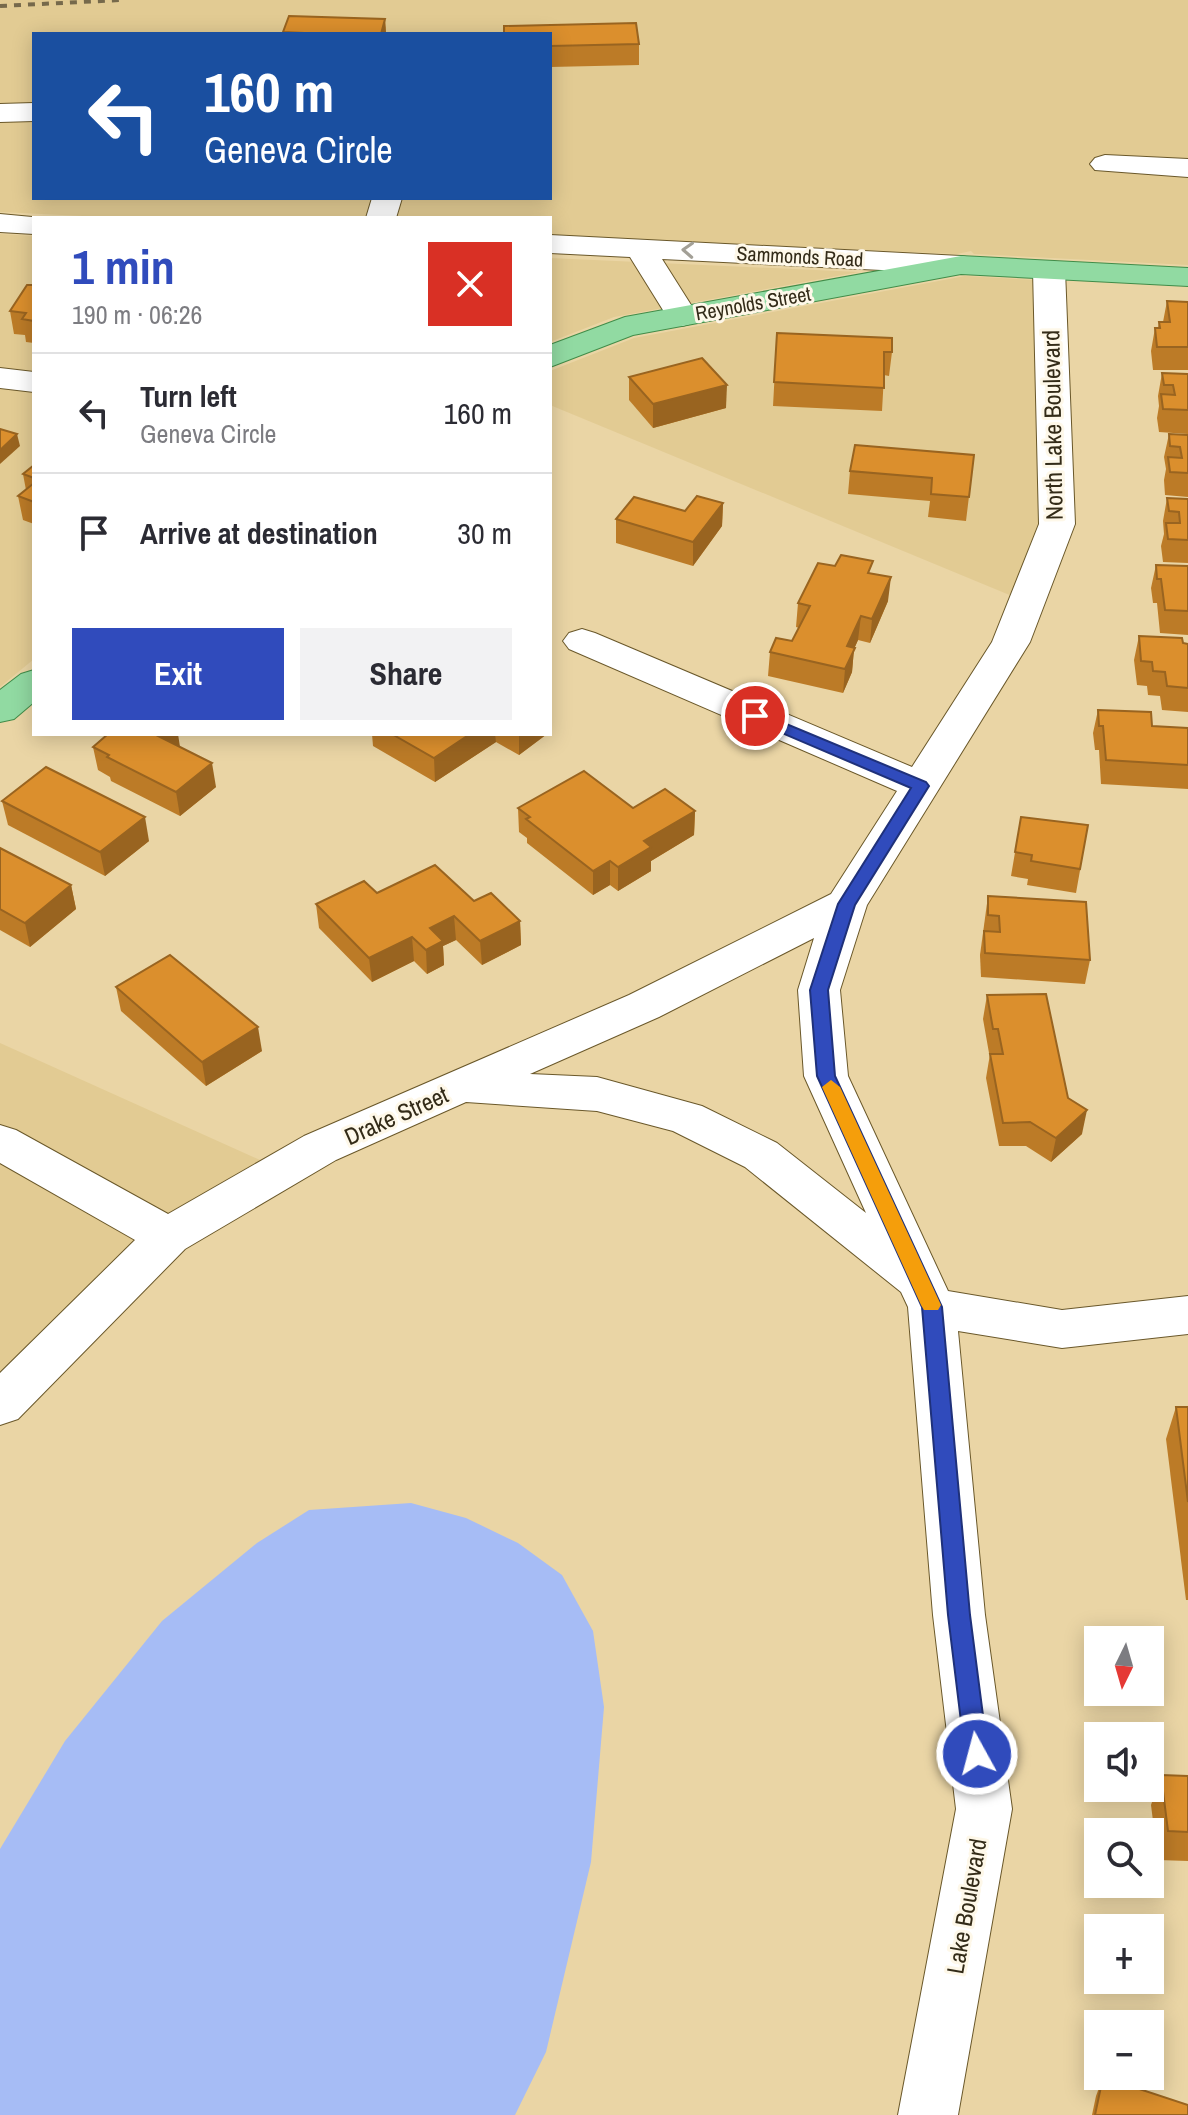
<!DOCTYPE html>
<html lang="en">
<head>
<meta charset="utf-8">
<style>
  body { margin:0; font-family:"Archivo Narrow",sans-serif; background:#f2f2f3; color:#2b2b33; height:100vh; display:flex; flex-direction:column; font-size:30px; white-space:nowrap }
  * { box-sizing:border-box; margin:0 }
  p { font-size:26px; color:#7c7c81 }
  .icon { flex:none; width:44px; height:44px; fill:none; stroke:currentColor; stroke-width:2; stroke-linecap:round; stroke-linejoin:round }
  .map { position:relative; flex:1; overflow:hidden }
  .panel { position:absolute; left:32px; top:216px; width:520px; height:520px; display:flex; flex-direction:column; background:#fff; border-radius:0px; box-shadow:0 4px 20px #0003 }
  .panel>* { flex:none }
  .guide { position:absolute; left:32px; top:32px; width:520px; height:168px; border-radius:0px; box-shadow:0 4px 20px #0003; background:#1a4fa0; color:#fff; overflow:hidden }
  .needle { width:52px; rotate:185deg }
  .controls { position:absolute; left:1084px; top:1626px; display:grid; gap:16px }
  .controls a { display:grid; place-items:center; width:80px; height:80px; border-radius:0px; background:#fff; box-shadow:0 4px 20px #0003; font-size:40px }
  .pin { position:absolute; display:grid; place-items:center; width:68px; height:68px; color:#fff; margin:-34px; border:4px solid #fff; border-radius:50%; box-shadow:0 2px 8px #0007 }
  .me { position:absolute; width:88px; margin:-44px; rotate:353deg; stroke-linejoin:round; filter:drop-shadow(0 0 6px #0008) }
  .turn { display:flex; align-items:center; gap:28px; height:168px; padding:0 40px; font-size:36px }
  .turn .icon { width:104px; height:104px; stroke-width:2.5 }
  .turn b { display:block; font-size:56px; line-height:68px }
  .round { display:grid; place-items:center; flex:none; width:84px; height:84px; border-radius:0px; background:#f2f2f3 }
  .headline { display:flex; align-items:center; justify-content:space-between; height:136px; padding:0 40px }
  h1 { font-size:48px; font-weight:800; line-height:60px; color:#304bbc }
  .cta { display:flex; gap:16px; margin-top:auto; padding:16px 40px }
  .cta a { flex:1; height:92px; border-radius:0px; background:#304bbc; color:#fff; font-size:32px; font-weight:800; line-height:92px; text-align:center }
  .cta a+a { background:#f2f2f3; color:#2b2b33 }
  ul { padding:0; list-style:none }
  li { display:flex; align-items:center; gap:24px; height:120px; padding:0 40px; border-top:2px solid #e1e1e2 }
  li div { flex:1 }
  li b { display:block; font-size:30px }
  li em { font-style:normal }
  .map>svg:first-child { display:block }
  .built { fill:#e2cb93; fill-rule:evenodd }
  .water { fill:#a6bcf5 }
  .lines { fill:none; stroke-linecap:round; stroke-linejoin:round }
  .minor-casing { stroke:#6a582a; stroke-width:2 }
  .major-casing { stroke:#418c49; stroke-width:2 }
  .minor { fill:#fff; fill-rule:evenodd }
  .major { fill:#91daa2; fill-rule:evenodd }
  .rail { stroke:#76694b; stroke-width:4; stroke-dasharray:7 7; stroke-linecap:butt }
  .wall { fill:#bc7b27 }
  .shaded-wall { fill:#996420 }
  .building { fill:#db8f2d; stroke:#996420; stroke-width:2 }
  .oneway { stroke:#a3a097 }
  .route { fill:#304bbc; stroke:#1f317a; stroke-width:2 }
  .slow { fill:#f59e0b }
  .labels { text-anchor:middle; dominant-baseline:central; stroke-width:6; stroke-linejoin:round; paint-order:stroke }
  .far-street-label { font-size:20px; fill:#332b18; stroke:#fef8e9 }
  .street-label { font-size:24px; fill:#332b18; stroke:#fef8e9 }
</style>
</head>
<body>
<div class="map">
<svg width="1188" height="2115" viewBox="0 0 1188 2115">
  <rect width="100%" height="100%" fill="#ead5a5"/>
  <g class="built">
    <path d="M0,0H1188V265L974,254L971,251L957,254L550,236V218H124L0,212ZM34,34H550V198H34Z"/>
    <polygon points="0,234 34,236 34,659 0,687"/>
    <polygon points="550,258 859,272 614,317 550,342"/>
    <polygon points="965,276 1052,281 1034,605 550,405 550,371 634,338"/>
    <polygon points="0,1043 271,1165 0,1403"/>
  </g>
  <polygon class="water" points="411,1503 466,1518 518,1543 562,1575 593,1631 604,1707 591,1862 546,2052 515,2115 0,2115 0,1849 65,1741 162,1621 257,1543 309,1510"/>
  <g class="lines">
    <defs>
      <g id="minor">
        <polygon points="34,103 34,121 0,122 0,104"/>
        <polygon points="1105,155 1188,159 1188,177 1095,170 1090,164 1095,158"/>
        <polygon points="372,198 402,198 396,218 366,218"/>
        <polygon points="0,214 43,218 34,218 34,234 0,232"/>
        <polygon points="550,235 961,256 972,258 977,265 972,272 961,274 662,259 698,316 693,323 682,326 671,323 630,257 550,253"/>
        <path d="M1049,261L1060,263L1065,270L1075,524L1030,642L867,905L840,990L848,1076L948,1291L1062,1310L1188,1296V1334L1062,1348L958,1331L985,1615L1012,1809L958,2115H898L956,1809L933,1615L908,1307L901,1292L745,1167L673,1131L597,1111L466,1102L336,1160L185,1249L18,1419L0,1425V1373L135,1240L0,1163V1125L16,1130L168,1214L304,1136L629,995L831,894L897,791L569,649L563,641L569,633L582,629L595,633L912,767L992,642L1039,524L1033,270L1038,263ZM814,938L798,990L804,1076L866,1213L777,1143L702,1106L597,1077L530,1074L659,1017Z"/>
        <polygon points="0,368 34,372 34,392 0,388"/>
      </g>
      <g id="major">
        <polygon points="961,256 1188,268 1188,286 961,274 633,335 550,367 550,345 625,317"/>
        <polygon points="34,670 34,702 14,719 0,722 0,690 21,674"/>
      </g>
    </defs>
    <use href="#minor" class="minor-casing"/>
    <use href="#major" class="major-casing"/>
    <use href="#minor" class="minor"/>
    <use href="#major" class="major"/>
    <polyline class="rail" points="0,6 121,0"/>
  </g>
  <g class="wall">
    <polygon points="385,19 386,34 284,34 283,32"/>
    <polygon points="550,34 639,44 639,65 550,67"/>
    <polygon points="34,285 34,343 26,342 25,335 14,334 10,311"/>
    <polygon points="1167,301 1188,302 1188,370 1153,370 1151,351 1155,328 1158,328 1159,322 1163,322"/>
    <polygon points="777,333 892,352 889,376 884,375 882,411 773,406"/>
    <polygon points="1162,373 1188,374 1188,434 1159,432 1157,418 1159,406 1158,396"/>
    <polygon points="629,377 726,408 653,428 629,400"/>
    <polygon points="1169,434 1188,435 1188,497 1165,495 1164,480 1166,469 1164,457"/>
    <polygon points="974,455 966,521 928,517 930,501 848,494 850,471"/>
    <polygon points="34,465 34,524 23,520 18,496 26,490 23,474"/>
    <polygon points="1167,498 1188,499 1188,563 1163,562 1161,546 1164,534 1163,521"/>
    <polygon points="723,503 722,526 693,566 616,543 616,519 685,511"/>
    <polygon points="1156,565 1188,566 1188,635 1160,633 1157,603 1153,603 1151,588"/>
    <polygon points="872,573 888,601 870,643 858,640 854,649 852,672 843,693 768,676 770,652 792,641 799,628 796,627 798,603"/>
    <polygon points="1139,636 1188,644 1188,712 1162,710 1160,696 1148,695 1147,686 1137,685 1134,660"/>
    <polygon points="1098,710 1152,726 1188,728 1188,789 1101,784 1099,750 1095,750 1093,733"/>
    <polygon points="372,734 547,734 519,755 496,742 435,782 373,746"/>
    <polygon points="93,747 180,747 216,787 180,816 111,781 110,777 98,770"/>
    <polygon points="2,801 149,841 105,876 8,825"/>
    <polygon points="518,808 633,808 695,811 694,835 651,861 651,871 618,891 610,885 593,895 527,843 527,838 519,832"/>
    <polygon points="1021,817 1088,825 1076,893 1027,885 1028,879 1011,876"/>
    <polygon points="0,848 71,885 76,909 30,947 0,930"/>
    <polygon points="377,893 474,901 520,921 521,945 482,965 456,940 443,946 444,965 427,974 414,961 372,982 319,928 316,904"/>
    <polygon points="988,896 1090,960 1085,984 981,977 980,955"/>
    <polygon points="116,987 262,1051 206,1086 121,1011"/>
    <polygon points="987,995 1068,1098 1082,1134 1051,1162 1026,1146 999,1146 986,1078 990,1054 994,1054 989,1053 983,1019"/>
    <polygon points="1176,1407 1188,1407 1188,1600 1186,1600 1166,1439"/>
    <polygon points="1161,1775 1188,1776 1188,1861 1158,1860 1151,1805"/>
    <polygon points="1103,2077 1188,2115 1092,2115 1096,2096"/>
  </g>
  <g class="shaded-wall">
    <polygon points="385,19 386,34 381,34"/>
    <polygon points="727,385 726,408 653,428 653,404"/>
    <polygon points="17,434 20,446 0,464 0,450"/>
    <polygon points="723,503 722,526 693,566 693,542"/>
    <polygon points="891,577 888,601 870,643 872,619"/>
    <polygon points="861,616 858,640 854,649 852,672 843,693 845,669 847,664 844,670 847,646"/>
    <polygon points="162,734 178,734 180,747 158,736"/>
    <polygon points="470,734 495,734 496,742 435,782 434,758"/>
    <polygon points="519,734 547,734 519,755"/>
    <polygon points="212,763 216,787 180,816 176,792"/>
    <polygon points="695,811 694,835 651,861 651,871 618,891 618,867 644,841"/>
    <polygon points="145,817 149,841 105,876 100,852"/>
    <polygon points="610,861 610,885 593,895 593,871"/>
    <polygon points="71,885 76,909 30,947 25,923"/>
    <polygon points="454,916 456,940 443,946 444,965 427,974 426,950 430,928"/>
    <polygon points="520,921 521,945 482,965 480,941"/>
    <polygon points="412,937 414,961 372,982 369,958"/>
    <polygon points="258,1027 262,1051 206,1086 202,1062"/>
    <polygon points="1087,1110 1082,1134 1051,1162 1056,1138"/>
  </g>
  <g class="building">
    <polygon points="289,16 385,19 381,34 309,33 309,34 301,34 302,33 283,32"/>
    <polygon points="636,23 639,44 550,46 550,34 504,34 504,26"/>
    <polygon points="495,33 495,34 405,34"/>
    <polygon points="27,285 34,285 34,321 22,319 26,313 10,311"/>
    <polygon points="1167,301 1188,302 1188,347 1157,347 1155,328 1160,328 1159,322 1170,322"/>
    <polygon points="777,333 892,338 892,352 884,352 884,388 774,382"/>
    <polygon points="702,358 727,385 653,404 629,377"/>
    <polygon points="1162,373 1188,374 1188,410 1163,409 1161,394 1175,395 1173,385 1164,385"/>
    <polygon points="0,429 17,434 0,450"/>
    <polygon points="1169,434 1188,435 1188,473 1170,472 1168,457 1182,458 1180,447 1170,446"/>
    <polygon points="855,445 974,455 969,497 931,494 932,478 850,471"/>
    <polygon points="34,465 34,478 23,474"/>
    <polygon points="34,483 34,502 18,496"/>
    <polygon points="697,496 723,503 693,542 616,519 634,497 685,511"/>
    <polygon points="1167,498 1188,499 1188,540 1168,539 1166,523 1180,523 1179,512 1169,511"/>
    <polygon points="841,555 873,561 868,573 891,577 872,619 861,616 847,646 855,648 845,669 770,652 776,638 792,641 810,606 798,603 818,563 835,566"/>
    <polygon points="1156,565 1188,566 1188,611 1165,610 1161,579 1157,579"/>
    <polygon points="1139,636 1182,638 1183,643 1188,644 1188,688 1167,686 1165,672 1153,671 1152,662 1141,661"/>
    <polygon points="1098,710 1151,712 1152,726 1188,728 1188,765 1106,760 1103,726 1099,726"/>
    <polygon points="108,734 162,734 158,736 212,763 176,792 107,757 109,755 93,747"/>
    <polygon points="392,734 470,734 434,758"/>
    <polygon points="46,767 145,817 100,852 2,801"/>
    <polygon points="584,771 633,808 665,789 695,811 644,841 651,847 618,867 610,861 593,871 526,819 530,817 518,808"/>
    <polygon points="1021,817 1088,825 1080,869 1031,861 1032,855 1015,852"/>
    <polygon points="0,848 71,885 25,923 0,909"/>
    <polygon points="435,865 474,901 491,893 520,921 480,941 454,916 430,928 443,941 426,950 412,937 369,958 316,904 364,881 377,893"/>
    <polygon points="988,896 1086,902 1090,960 985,953 984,931 1000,932 999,916 988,915"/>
    <polygon points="170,955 258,1027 202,1062 116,987"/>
    <polygon points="1046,994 1068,1098 1087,1110 1056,1138 1030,1122 1003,1123 990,1054 1003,1054 998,1029 993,1029 987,995"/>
    <polygon points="1176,1407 1188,1407 1188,1502"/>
    <polygon points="1161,1775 1188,1776 1188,1832 1168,1831"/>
    <polygon points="1103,2077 1188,2105 1188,2115 1095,2115"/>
  </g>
  <defs><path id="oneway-chevron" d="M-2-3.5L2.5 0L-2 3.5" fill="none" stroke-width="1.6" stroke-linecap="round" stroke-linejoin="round" transform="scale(2)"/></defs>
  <use class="oneway" href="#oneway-chevron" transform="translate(688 250) rotate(-177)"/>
  <polygon class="route" points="755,711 926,782 929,786 855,905 828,990 835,1076 942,1307 970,1615 988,1754 985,1761 977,1764 969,1761 965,1754 948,1615 922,1307 817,1076 810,990 838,904 911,788 749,719 749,712"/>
  <polygon class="slow" points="831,1080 840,1087 941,1305 938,1310 924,1310 921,1305 822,1087"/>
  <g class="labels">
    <g class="far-street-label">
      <text transform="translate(800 256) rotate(3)">Sammonds Road</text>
      <text transform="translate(753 303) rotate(-10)">Reynolds Street</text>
    </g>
    <g class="street-label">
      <text transform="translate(1052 425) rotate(-91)">North Lake Boulevard</text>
      <text transform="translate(396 1115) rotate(-24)">Drake Street</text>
      <text transform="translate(966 1906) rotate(-80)">Lake Boulevard</text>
    </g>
  </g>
</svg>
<div class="controls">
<a><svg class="needle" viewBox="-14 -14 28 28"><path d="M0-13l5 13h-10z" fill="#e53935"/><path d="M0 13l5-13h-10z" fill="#7c7c81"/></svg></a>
<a><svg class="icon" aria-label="sound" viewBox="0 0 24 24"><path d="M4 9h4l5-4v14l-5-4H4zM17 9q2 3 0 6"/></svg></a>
<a><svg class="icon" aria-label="search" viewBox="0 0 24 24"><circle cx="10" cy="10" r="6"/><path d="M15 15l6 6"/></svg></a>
<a>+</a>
<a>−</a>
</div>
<div class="pin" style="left:755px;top:716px;background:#d93025"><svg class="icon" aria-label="arrive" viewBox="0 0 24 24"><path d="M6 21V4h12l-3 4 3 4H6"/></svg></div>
<svg class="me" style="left:977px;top:1754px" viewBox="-20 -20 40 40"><circle r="17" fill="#304bbc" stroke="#fff" stroke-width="3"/><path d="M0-11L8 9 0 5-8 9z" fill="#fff"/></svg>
<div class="guide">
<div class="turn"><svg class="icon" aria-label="left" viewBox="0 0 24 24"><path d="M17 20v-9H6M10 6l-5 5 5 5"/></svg><div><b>160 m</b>Geneva Circle</div></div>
</div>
<section class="panel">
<div class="headline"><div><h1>1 min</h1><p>190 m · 06:26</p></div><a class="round" style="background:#d93025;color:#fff"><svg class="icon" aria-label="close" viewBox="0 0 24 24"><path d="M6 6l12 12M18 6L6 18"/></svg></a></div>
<ul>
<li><svg class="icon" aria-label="left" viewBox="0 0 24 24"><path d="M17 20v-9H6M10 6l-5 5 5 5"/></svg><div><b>Turn left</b><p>Geneva Circle</p></div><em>160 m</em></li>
<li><svg class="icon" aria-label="arrive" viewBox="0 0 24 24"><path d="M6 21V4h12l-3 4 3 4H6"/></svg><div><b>Arrive at destination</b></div><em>30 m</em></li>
</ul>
<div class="cta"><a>Exit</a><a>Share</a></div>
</section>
</div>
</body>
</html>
